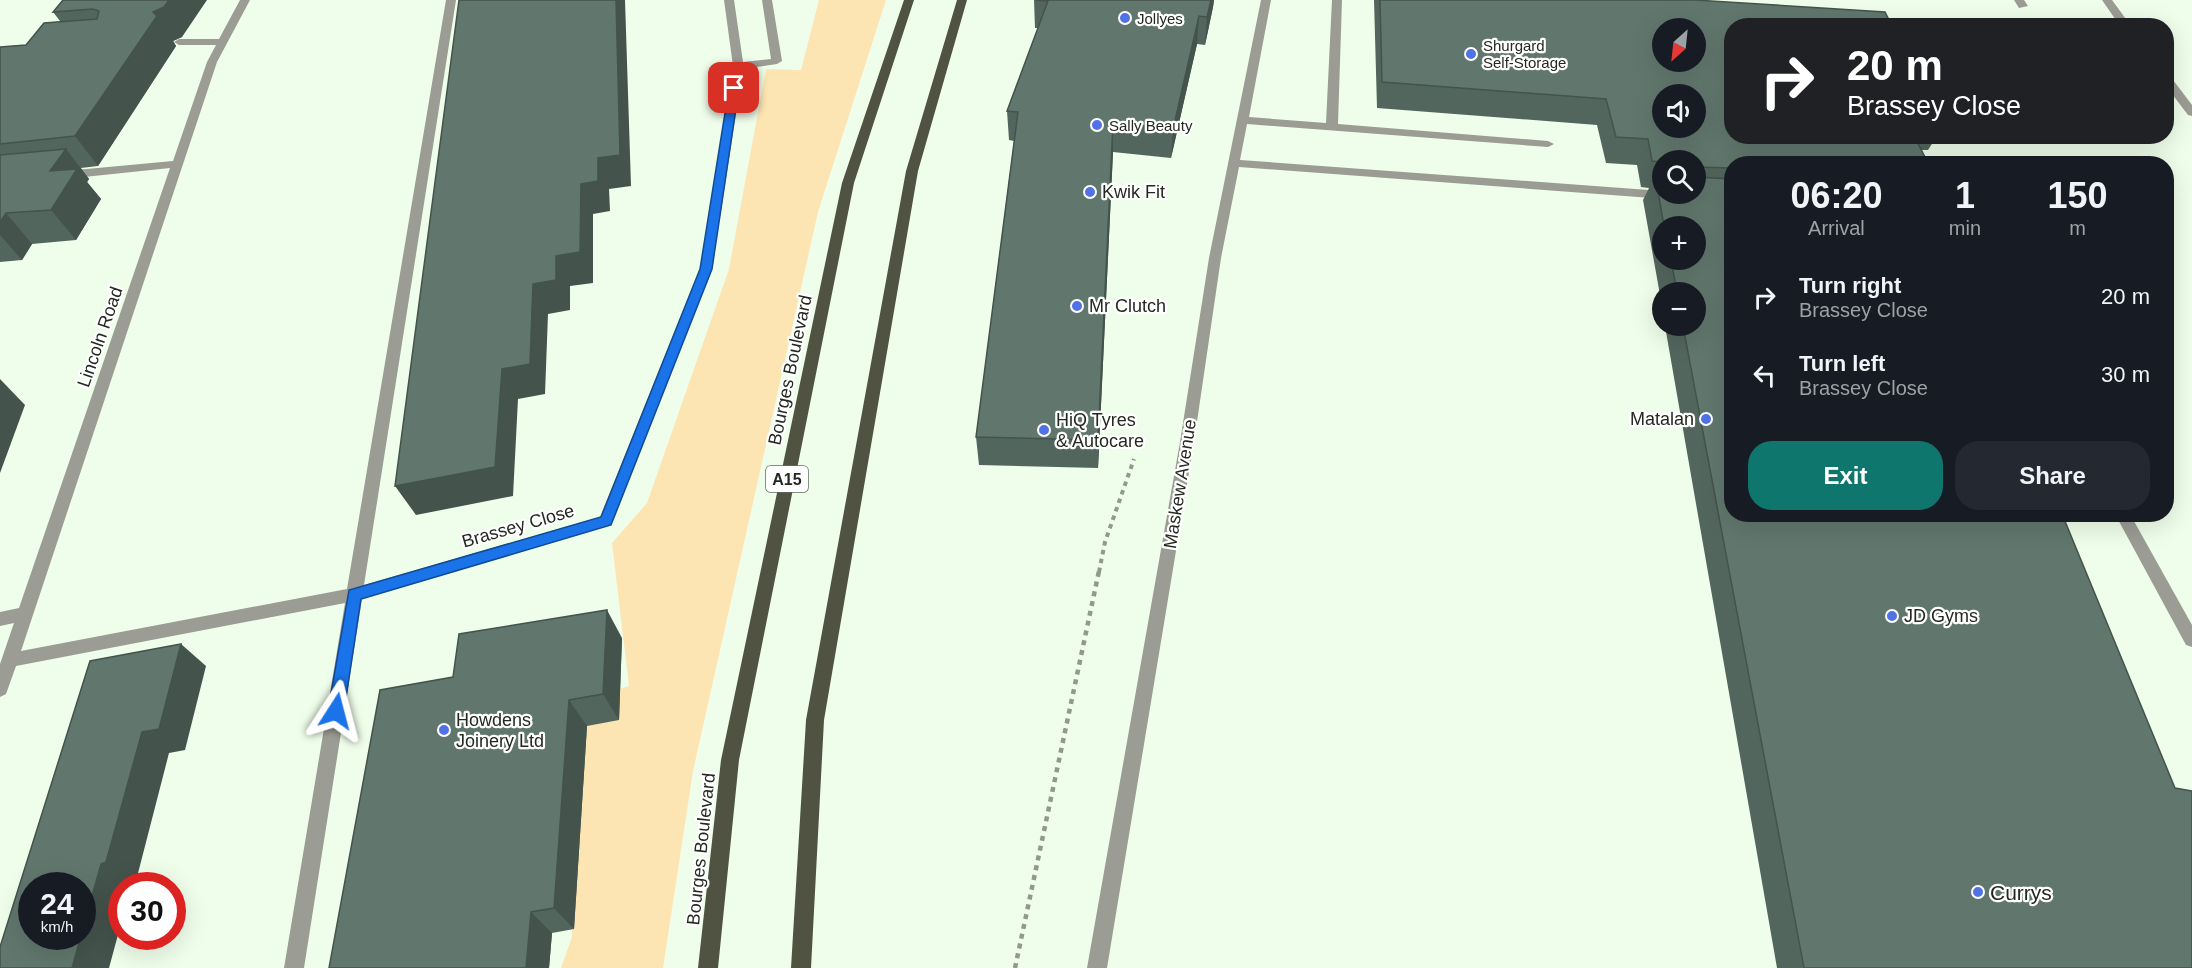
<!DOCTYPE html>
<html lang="en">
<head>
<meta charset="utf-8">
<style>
  body { margin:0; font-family:Arial,sans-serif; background:#242831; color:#f1f3f6; height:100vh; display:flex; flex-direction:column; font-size:22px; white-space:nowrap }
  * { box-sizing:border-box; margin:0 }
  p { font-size:20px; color:#9ea1a6 }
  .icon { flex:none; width:33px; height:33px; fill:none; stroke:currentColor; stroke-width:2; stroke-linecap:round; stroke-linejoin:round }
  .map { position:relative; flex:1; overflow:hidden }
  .drawer { position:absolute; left:1724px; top:156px; width:450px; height:366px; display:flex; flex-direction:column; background:#171b24; border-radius:24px; box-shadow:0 6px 24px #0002 }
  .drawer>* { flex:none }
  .top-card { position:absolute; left:1724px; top:18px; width:450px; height:126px; border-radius:24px; box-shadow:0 6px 24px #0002; background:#202124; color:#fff; overflow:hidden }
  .needle { width:39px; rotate:207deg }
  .buttons { position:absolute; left:1652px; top:18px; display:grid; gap:12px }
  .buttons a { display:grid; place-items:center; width:54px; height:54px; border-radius:50%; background:#171b24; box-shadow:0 6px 24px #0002; font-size:30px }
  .speed { position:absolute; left:18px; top:872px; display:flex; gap:12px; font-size:30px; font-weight:700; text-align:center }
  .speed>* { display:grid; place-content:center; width:78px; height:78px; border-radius:50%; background:#171b24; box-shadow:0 6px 24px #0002; line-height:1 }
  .speed small { font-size:15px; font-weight:400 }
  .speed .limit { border:9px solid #d22; background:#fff; color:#111 }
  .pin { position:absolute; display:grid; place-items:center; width:51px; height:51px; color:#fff; margin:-26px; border-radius:12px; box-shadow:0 3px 9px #0006 }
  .me { position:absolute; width:66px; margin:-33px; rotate:9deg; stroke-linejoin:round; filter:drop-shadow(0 0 4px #0008) }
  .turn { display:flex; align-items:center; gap:21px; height:126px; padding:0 24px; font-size:27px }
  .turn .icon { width:78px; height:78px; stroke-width:2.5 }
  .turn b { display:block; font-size:42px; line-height:51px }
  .eta { display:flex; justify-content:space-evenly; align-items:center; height:102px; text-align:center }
  .eta b { font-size:36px; font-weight:700; line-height:42px }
  .cta { display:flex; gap:12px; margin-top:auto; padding:12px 24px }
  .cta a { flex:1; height:69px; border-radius:24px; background:#0f766e; color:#fff; font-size:24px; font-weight:700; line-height:69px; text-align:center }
  .cta a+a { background:#242831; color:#f1f3f6 }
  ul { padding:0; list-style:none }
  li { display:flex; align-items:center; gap:18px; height:78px; padding:0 24px }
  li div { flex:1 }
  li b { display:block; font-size:22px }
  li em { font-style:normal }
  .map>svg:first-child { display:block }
  .green { fill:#fde5b3 }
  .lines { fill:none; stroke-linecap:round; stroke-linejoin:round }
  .path-far1 { stroke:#909a8c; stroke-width:4; stroke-dasharray:4.5 4.5; stroke-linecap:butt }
  .path { stroke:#909a8c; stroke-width:4.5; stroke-dasharray:5 5; stroke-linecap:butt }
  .minor { fill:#9b9c93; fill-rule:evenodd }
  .major { fill:#505242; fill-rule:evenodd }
  .wall { fill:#53665e; fill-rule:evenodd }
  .shaded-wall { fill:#44534c }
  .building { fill:#61776d; stroke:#44534c; stroke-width:1.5; fill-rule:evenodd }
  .route { fill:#1a73e8; stroke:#114b97; stroke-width:1.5 }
  .poi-dot { fill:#5171e6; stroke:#fff; stroke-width:2 }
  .labels { text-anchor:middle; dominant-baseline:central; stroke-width:4.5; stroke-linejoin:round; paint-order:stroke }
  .far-poi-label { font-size:15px; fill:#232921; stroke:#fff; text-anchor:start }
  .shield { fill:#fff; stroke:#656964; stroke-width:1.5 }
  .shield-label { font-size:16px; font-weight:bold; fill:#232921 }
  .poi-label { font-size:18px; fill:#232921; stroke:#fff; text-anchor:start }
  .street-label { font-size:18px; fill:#232921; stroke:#fff }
  .near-poi-label { font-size:21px; fill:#232921; stroke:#fff; text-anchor:start }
</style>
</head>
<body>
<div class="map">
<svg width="2192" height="968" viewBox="0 0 2192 968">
  <rect width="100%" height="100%" fill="#effeea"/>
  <polygon class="green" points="819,0 886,0 818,212 693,771 663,968 561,968 572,937 573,704 629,686 612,543 647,503 729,269 766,69 801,70"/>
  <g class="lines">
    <polyline class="path-far1" points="1099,572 1105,542 1134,459"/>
    <polyline class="path" points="1015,968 1099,571"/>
    <g class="minor">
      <polygon points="240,0 250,0 217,62 21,651 347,589 446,0 456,0 364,585 600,517 700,269 733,66 724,0 734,0 743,62 771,59 762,0 772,0 782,61 777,64 743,69 712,269 611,525 362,599 304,968 284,968 345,603 16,666 6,694 0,697 0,664 14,623 0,626 0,612 19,608 170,168 65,179 59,175 65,171 173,161 207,62 216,45 179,45 174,42 179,39 219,39"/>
      <polygon points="1261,0 1271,0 1249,117 1326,123 1332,0 1342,0 1338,124 1548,141 1554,144 1548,147 1247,124 1240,160 1662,191 1662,194 1671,195 1665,199 1239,167 1221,258 1194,442 1107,968 1087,968 1180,442 1209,258"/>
      <polygon points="2014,0 2024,0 2028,6 2019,8"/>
      <polygon points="2102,0 2112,0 2131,26 2120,26"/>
      <polygon points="2166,75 2170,76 2192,105 2192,116 2188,115 2166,86"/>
      <polygon points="2115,514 2130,514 2192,625 2192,647 2186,645"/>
    </g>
    <g class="major">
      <polygon points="904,0 914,0 854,183 739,760 718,968 698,968 721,760 842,183"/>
      <polygon points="957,0 967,0 918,171 824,720 811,968 791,968 806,720 906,171"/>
    </g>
  </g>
  <g class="wall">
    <polygon points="63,0 182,37 173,41 176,46 98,166 81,168 89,179 87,182 101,199 76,240 32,244 22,260 0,262 0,47 26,45 60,21 53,12"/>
    <polygon points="1034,0 1214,0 1213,7 1205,45 1197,44 1171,158 1113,152 1098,468 979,465 976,437 1014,141 1009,140 1007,111 1038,28 1035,28"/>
    <path d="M1374,0H1695L1731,136H1937L1928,150H1921L1926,159L1923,164H1731V514L2192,968H1777L1665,326H1695V292H1662V306L1643,200L1649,188L1641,187L1637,165L1606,163L1597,125L1377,108ZM1662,160H1695V194H1662ZM1662,226H1695V260H1662Z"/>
    <polygon points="622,638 619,720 587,726 574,929 552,933 549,968 329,968 453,677"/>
  </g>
  <g class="shaded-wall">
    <polygon points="169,0 207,0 182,37 173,41 176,46 98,166 75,136 153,12"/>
    <polygon points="616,0 625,0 631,186 609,189 610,211 593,214 593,283 570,286 570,310 548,314 545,394 518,399 513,496 416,515 395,486 502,369 533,284 556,256 581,184 598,158"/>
    <polygon points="1211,0 1214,0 1213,7 1205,45 1207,17"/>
    <polygon points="1199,16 1197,44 1171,158 1173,129"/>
    <polygon points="1113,123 1113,152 1098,468 1098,440"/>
    <polygon points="66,149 89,179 87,182 101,199 76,240 51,210 50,171"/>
    <polygon points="6,213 32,244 22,260 0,235 0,222"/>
    <polygon points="0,379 25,405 0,473"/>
    <polygon points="607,610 622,638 619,720 603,694"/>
    <polygon points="181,644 206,666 185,750 169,753 136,881 131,882 131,885 122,885 122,920 109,968 72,968 81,936 82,936 82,931 101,864 142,732"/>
    <polygon points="569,700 587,726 574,929 554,908"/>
    <polygon points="531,912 552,933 549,968 526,968"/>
  </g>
  <g class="building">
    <polygon points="63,0 169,0 164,7 153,12 157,16 75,136 0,144 0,47 26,45 44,23 97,19 99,11 93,9 53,12"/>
    <polygon points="459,0 616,0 620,155 598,158 598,181 581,184 580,252 556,256 556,280 533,284 530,364 502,369 495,467 395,486"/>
    <polygon points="1036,0 1211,0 1207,17 1199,16 1173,129 1113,123 1098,440 976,437 1018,112 1007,111 1048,1"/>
    <path d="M1380,0H1695L1885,12L1892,26H1731V136H1914L1926,159H1916L1918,164H1731V168L1695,167V160H1662V162L1652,161L1648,139L1616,137L1606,99L1382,82ZM1662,28H1695V62H1662ZM1662,94H1695V128H1662Z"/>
    <polygon points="66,149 50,171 77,169 51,210 6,213 0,222 0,155"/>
    <polygon points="1655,174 1662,174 1662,194 1695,194 1695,177 1731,179 1731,514 2062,514 2175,788 2192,791 2192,968 1804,968 1683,326 1695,326 1695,292 1677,292 1671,260 1695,260 1695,226 1664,226"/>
    <polygon points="607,610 603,694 569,700 554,908 531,912 526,968 329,968 380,690 453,677 459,634"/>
    <polygon points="181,644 159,729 142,732 106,862 101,864 82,931 82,885 32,885 32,936 81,936 72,968 0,968 0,947 90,661"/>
  </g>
  <polygon class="route" points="734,85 739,88 712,269 611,525 361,599 344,711 341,716 336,718 330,716 328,711 349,590 601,517 700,269 729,88"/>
  <g class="poi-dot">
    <circle cx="1125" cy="18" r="6"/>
    <circle cx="1471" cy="54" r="6"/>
    <circle cx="1097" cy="125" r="6"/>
    <circle cx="1090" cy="192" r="6"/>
    <circle cx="1077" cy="306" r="6"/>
    <circle cx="1706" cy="419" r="6"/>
    <circle cx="1044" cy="430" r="6"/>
    <circle cx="1892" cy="616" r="6"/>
    <circle cx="444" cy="730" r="6"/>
    <circle cx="1978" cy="892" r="6"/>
  </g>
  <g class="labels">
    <g class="far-poi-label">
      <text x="1137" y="18">Jollyes</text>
      <text x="1483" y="45">Shurgard<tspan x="1483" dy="17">Self-Storage</tspan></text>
      <text x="1109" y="125">Sally Beauty</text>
    </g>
    <rect class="shield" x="766" y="466" width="42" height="26" rx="4.5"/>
    <g class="shield-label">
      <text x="787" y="479">A15</text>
    </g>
    <g class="poi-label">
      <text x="1102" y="192">Kwik Fit</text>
      <text x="1089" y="306">Mr Clutch</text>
      <text x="1694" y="419" text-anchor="end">Matalan</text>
      <text x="1056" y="420">HiQ Tyres<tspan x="1056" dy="21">&amp; Autocare</tspan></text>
      <text x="1904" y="616">JD Gyms</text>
      <text x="456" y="720">Howdens<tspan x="456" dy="21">Joinery Ltd</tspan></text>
    </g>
    <g class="street-label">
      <text transform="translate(100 337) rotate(-71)">Lincoln Road</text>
      <text transform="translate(790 370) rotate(-78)">Bourges Boulevard</text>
      <text transform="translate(1180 484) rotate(-81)">Maskew Avenue</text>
      <text transform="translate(518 526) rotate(-16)">Brassey Close</text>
      <text transform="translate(701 849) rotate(-84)">Bourges Boulevard</text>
    </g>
    <g class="near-poi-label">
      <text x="1990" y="892">Currys</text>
    </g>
  </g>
</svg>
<div class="buttons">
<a><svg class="needle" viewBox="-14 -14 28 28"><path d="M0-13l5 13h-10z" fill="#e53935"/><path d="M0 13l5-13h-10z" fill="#9ea1a6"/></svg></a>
<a><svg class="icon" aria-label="sound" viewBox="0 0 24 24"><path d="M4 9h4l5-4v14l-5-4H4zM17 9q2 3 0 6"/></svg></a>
<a><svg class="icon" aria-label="search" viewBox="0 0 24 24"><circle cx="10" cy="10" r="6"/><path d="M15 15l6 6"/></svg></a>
<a>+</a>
<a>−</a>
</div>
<div class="speed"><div>24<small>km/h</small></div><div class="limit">30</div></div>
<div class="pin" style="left:734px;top:88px;background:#d93025"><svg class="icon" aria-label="arrive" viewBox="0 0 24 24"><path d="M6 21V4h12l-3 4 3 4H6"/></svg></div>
<svg class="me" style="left:336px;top:711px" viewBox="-20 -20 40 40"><path d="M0-17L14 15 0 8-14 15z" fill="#1a73e8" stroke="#fff" stroke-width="4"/></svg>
<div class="top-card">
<div class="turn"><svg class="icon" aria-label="right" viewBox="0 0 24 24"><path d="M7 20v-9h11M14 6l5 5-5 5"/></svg><div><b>20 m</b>Brassey Close</div></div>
</div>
<section class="drawer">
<div class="eta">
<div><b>06:20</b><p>Arrival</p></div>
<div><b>1</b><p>min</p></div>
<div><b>150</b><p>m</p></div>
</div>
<ul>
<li><svg class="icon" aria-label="right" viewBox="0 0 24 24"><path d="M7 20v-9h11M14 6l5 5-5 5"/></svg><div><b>Turn right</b><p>Brassey Close</p></div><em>20 m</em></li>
<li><svg class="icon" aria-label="left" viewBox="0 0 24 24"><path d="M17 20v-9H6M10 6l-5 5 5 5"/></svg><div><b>Turn left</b><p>Brassey Close</p></div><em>30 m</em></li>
</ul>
<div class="cta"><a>Exit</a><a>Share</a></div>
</section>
</div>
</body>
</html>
